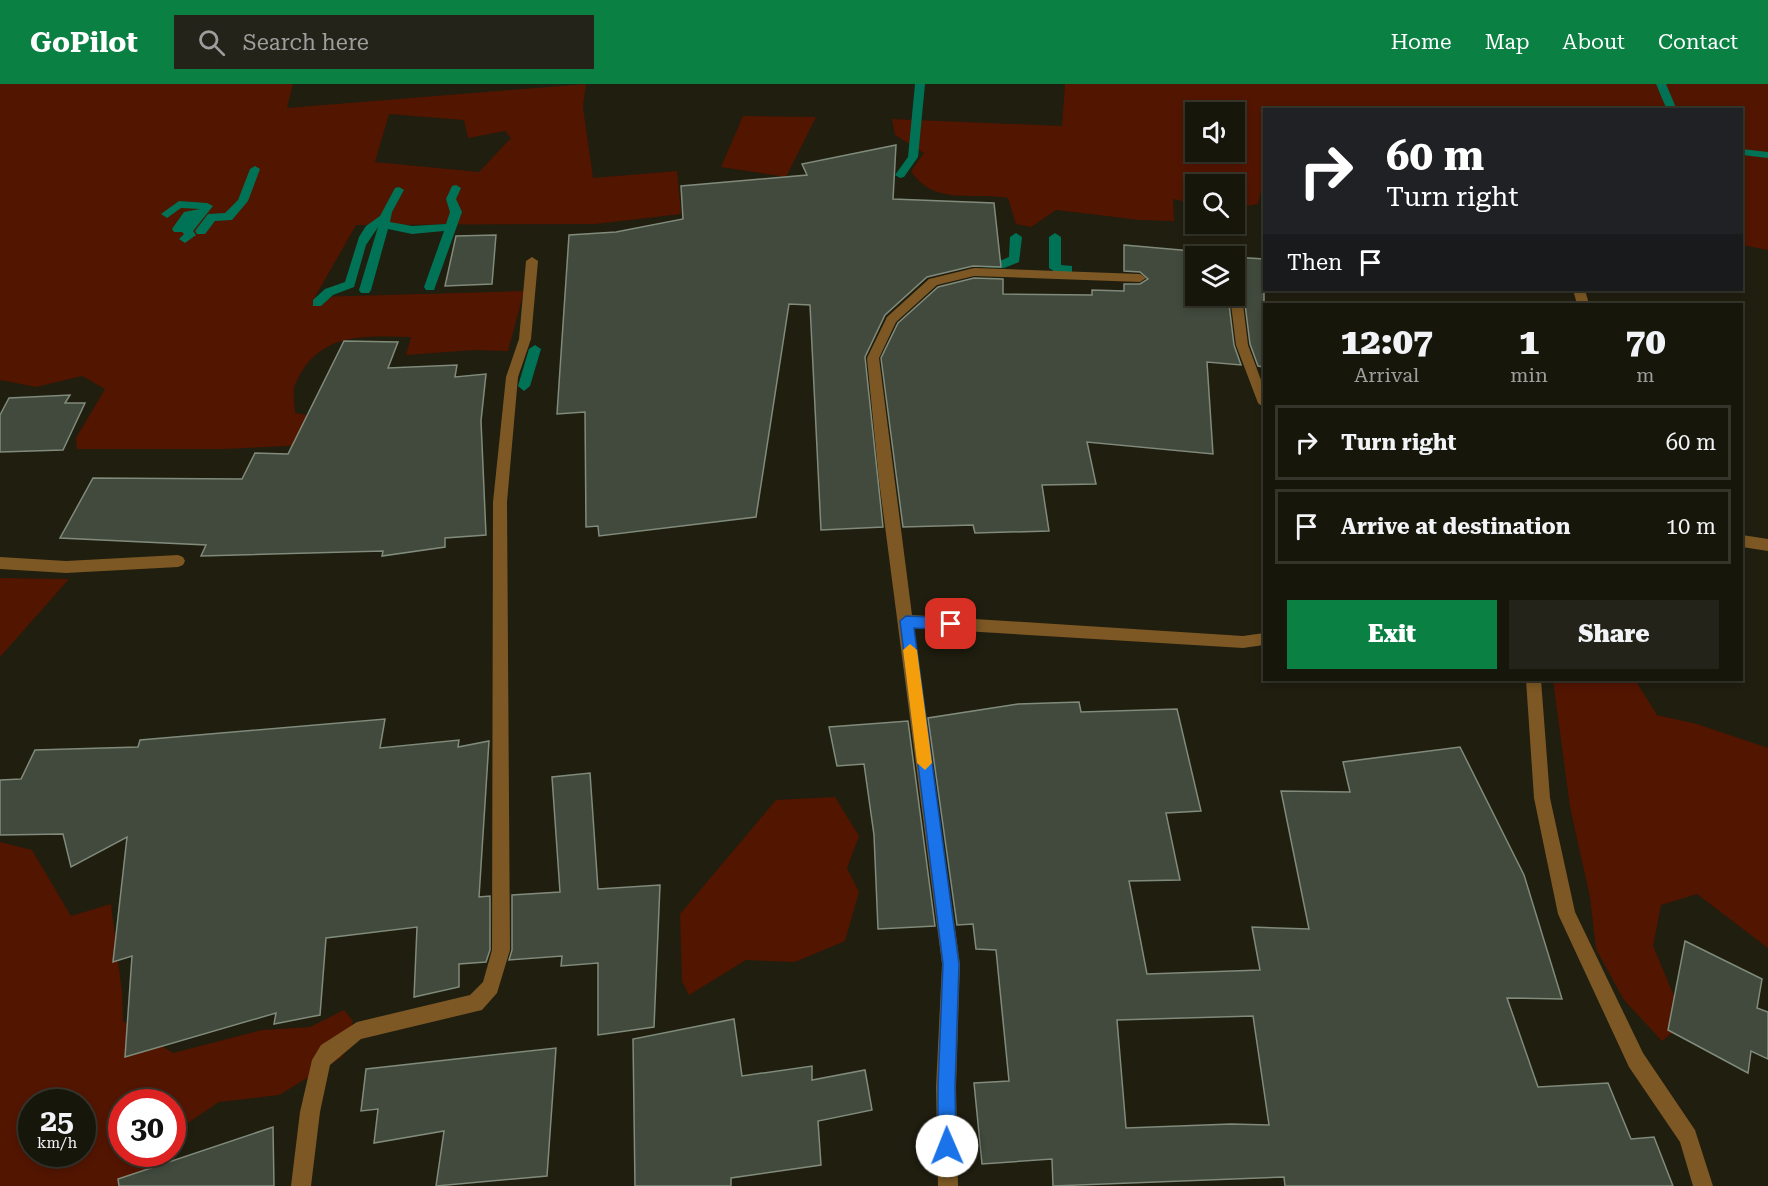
<!DOCTYPE html>
<html lang="en">
<head>
<meta charset="utf-8">
<style>
  body { margin:0; font-family:"Roboto Serif",serif; background:#242319; color:#f1f3f6; height:100vh; display:flex; flex-direction:column; font-size:22px; white-space:nowrap }
  * { box-sizing:border-box; margin:0 }
  p { font-size:20px; color:#9e9f9d }
  .icon { flex:none; width:33px; height:33px; fill:none; stroke:currentColor; stroke-width:2; stroke-linecap:round; stroke-linejoin:round }
  .map { position:relative; flex:1; overflow:hidden }
  .panel { position:absolute; left:1263px; top:219px; width:480px; height:378px; display:flex; flex-direction:column; background:#17160b; border-radius:0px; box-shadow:0 3px 9px #0003,0 0 0 2px #36352c }
  .panel>* { flex:none }
  .guide { position:absolute; left:1263px; top:24px; width:480px; height:183px; border-radius:0px; box-shadow:0 3px 9px #0003,0 0 0 2px #36352c; background:#202124; color:#fff; overflow:hidden }
  .fabs { position:absolute; left:1185px; top:18px; display:grid; gap:12px }
  .fabs a { display:grid; place-items:center; width:60px; height:60px; border-radius:0px; background:#17160b; box-shadow:0 3px 9px #0003,0 0 0 2px #36352c; font-size:30px }
  .speed { position:absolute; left:18px; top:1005px; display:flex; gap:12px; font-size:30px; font-weight:700; text-align:center }
  .speed>* { display:grid; place-content:center; width:78px; height:78px; border-radius:50%; background:#17160b; box-shadow:0 3px 9px #0003,0 0 0 2px #36352c; line-height:1 }
  .speed small { font-size:15px; font-weight:400 }
  .speed .limit { border:9px solid #d22; background:#fff; color:#111 }
  .pin { position:absolute; display:grid; place-items:center; width:51px; height:51px; color:#fff; margin:-26px; border-radius:12px; box-shadow:0 3px 9px #0006 }
  .me { position:absolute; width:66px; margin:-33px; rotate:359deg; stroke-linejoin:round; filter:drop-shadow(0 0 4px #0008) }
  .turn { display:flex; align-items:center; gap:21px; height:126px; padding:0 24px; font-size:27px }
  .turn .icon { width:78px; height:78px; stroke-width:2.5 }
  .turn b { display:block; font-size:42px; line-height:51px }
  .then { display:flex; align-items:center; height:57px; padding:0 24px; background:#0003; gap:12px; font-size:22px }
  .eta { display:flex; justify-content:space-evenly; align-items:center; height:102px; text-align:center }
  .eta b { font-size:36px; font-weight:800; line-height:42px }
  .button { display:flex; gap:12px; margin-top:auto; padding:12px 24px }
  .button a { flex:1; height:69px; border-radius:0px; background:#0b8043; color:#fff; font-size:24px; font-weight:800; line-height:69px; text-align:center }
  .button a+a { background:#242319; color:#f1f3f6 }
  ul { padding:0; list-style:none }
  li { display:flex; align-items:center; gap:18px; height:75px; margin:0 12px 9px; padding:0 12px; border:3px solid #36352c; border-radius:0px }
  li div { flex:1 }
  li b { display:block; font-size:22px }
  li em { font-style:normal }
  header { display:flex; align-items:center; gap:36px; box-sizing:border-box; height:84px; padding:0 30px; background:#0b8043; color:#fff }
  header strong { font-size:28px }
  nav { display:flex; gap:33px; margin-inline-start:auto; font-size:21px }
  .search { width:420px; height:54px; background:#242319; display:flex; align-items:center; gap:15px; box-sizing:border-box; padding:0 21px; border-radius:0px; color:#9e9f9d; font-size:22px }
  .map>svg:first-child { display:block }
  .green { fill:#521500; fill-rule:evenodd }
  .lines { fill:none; stroke-linecap:round; stroke-linejoin:round }
  .stream { fill:#007356; fill-rule:evenodd }
  .building { fill:#414a3d; stroke:#808b7b; stroke-width:1.5; fill-rule:evenodd }
  .minor { fill:#7d5824; fill-rule:evenodd }
  .route { fill:#1a73e8; stroke:#114b97; stroke-width:1.5 }
  .slow { fill:#f59e0b }
</style>
</head>
<body>
<header>
<strong>GoPilot</strong>
<div class="search"><svg class="icon" aria-label="search" viewBox="0 0 24 24"><circle cx="10" cy="10" r="6"/><path d="M15 15l6 6"/></svg>Search here</div>
<nav><a>Home</a><a>Map</a><a>About</a><a>Contact</a></nav>
</header>
<div class="map">
<svg width="1768" height="1102" viewBox="0 0 1768 1102">
  <rect width="100%" height="100%" fill="#1f1e0f"/>
  <g class="green">
    <path d="M0,0H293L287,24L586,0L583,23L593,94L677,87L681,130L595,140L356,141L315,213L524,207L508,267L474,266L406,271L411,253C362,252 317,248 295,301C292,309 295,321 295,329L319,333L308,361L223,365H77L76,354L105,305L82,292L36,303L0,296ZM389,30L464,36L468,54L505,47L511,54L479,88L375,78Z"/>
    <path d="M1065,0H1768V166L1742,161V26H1264V94L1258,120L1235,124L1234,100H1196L1195,120L1173,115L1174,137L1140,136L1056,126L1031,143L1016,140L1008,114C972,108 934,122 911,87L924,69L895,51L892,35L1062,42ZM1196,28H1234V68H1196Z"/>
    <polygon points="743,32 816,33 786,93 721,83"/>
    <polygon points="0,494 69,495 0,573"/>
    <polygon points="1553,596 1635,596 1657,631 1697,640 1768,664 1768,864 1697,810 1661,821 1653,862 1685,938 1662,957 1624,916 1596,865 1590,813 1570,723"/>
    <polygon points="835,713 859,752 847,784 859,808 845,857 795,878 746,876 689,911 682,897 680,830 776,716"/>
    <path d="M0,758L32,766L71,832L111,820L122,908L123,937L173,969L262,946L310,943L344,926L353,937L342,973L279,1011L219,1018L173,1049L172,1018H122V1070H167L163,1102H0ZM32,1018H82V1070H32Z"/>
  </g>
  <g class="lines">
    <g class="stream">
      <polygon points="915,0 925,0 918,73 904,93 900,94 895,91 908,73"/>
      <polygon points="1656,0 1666,0 1677,26 1667,26"/>
      <polygon points="1742,65 1768,68 1768,74 1742,71"/>
      <polygon points="255,82 260,85 248,117 232,136 215,137 205,150 197,150 195,147 208,130 225,129 238,116 250,85"/>
      <polygon points="456,101 461,104 456,115 462,128 434,206 426,206 424,203 444,147 412,150 388,145 371,206 369,209 361,209 359,206 378,143 366,161 354,203 333,211 321,222 313,222 313,216 325,205 345,198 359,153 366,142 380,132 395,104 399,103 404,106 392,128 390,138 412,142 446,140 450,128 446,115 452,102"/>
      <polygon points="179,117 207,119 213,122 193,147 196,151 185,159 179,155 184,150 182,148 174,148 172,145 184,128 200,125 181,124 167,134 161,130"/>
      <polygon points="1016,149 1022,153 1019,178 1004,184 978,183 978,177 1002,176 1009,173 1010,153"/>
      <polygon points="1055,149 1061,153 1061,181 1072,182 1072,188 1055,188 1049,184 1049,153"/>
      <polygon points="535,261 541,265 530,302 524,307 518,302 529,265"/>
    </g>
  </g>
  <g class="building">
    <polygon points="896,61 893,115 994,119 1001,183 973,182 927,193 885,231 865,273 883,443 821,446 810,221 789,220 756,433 599,452 598,442 586,443 585,328 557,330 569,151 616,148 683,135 681,102 807,91 802,80"/>
    <polygon points="496,151 492,200 445,202 456,152"/>
    <polygon points="1124,161 1215,169 1217,172 1196,172 1196,212 1228,212 1234,261 1241,281 1207,278 1213,370 1087,358 1096,400 1042,401 1049,447 975,449 973,441 903,443 881,274 898,239 938,203 974,194 1003,195 1003,210 1092,211 1092,206 1124,207 1124,200 1140,200 1148,195 1140,188 1124,187"/>
    <polygon points="1234,173 1264,175 1264,283 1258,282 1250,260 1243,204 1234,198"/>
    <polygon points="344,257 398,258 388,284 457,281 455,293 486,290 481,337 486,451 445,454 445,463 382,472 383,467 201,472 206,461 60,454 93,394 242,395 255,369 288,370"/>
    <polygon points="70,311 65,319 85,319 63,366 0,368 0,331 9,314"/>
    <path d="M1079,618L1081,628L1177,625L1201,727L1166,729L1180,796L1129,797L1147,890L1260,886L1252,843L1309,845L1281,707L1350,708L1343,678L1460,663L1524,791L1562,915L1507,914L1538,1003L1608,999L1631,1055L1654,1053L1673,1102H1285L1284,1093L1053,1102L1052,1075L982,1080L974,999L1009,997L996,866L976,865L973,840L957,841L928,634L1018,620ZM1253,932L1269,1041L1231,1040L1126,1044L1117,936Z"/>
    <polygon points="385,635 380,664 459,656 458,663 489,657 479,813 490,812 490,866 486,878 459,880 459,903 414,913 417,843 326,854 320,931 274,940 276,929 125,973 132,872 113,878 127,753 71,783 63,750 0,751 0,696 21,695 35,666 138,663 140,656"/>
    <polygon points="908,637 935,842 878,845 874,751 864,680 837,682 829,643"/>
    <polygon points="590,689 598,805 660,801 654,943 598,951 598,879 561,882 562,872 509,876 512,866 512,811 560,808 552,693"/>
    <polygon points="1685,857 1762,895 1757,924 1768,928 1768,975 1751,967 1748,989 1668,946"/>
    <polygon points="734,935 742,992 812,982 812,996 865,986 872,1026 818,1037 821,1081 731,1094 731,1102 635,1102 633,955"/>
    <polygon points="556,964 547,1092 436,1102 444,1047 374,1059 378,1025 361,1027 366,985"/>
    <polygon points="273,1043 274,1102 119,1102 118,1095"/>
  </g>
  <g class="lines">
    <g class="minor">
      <polygon points="532,173 538,177 531,255 518,293 507,418 510,866 497,909 482,926 361,955 330,981 320,1028 311,1102 291,1102 300,1028 312,976 321,961 357,938 470,911 483,898 492,866 493,418 506,293 519,255 526,177"/>
      <polygon points="974,184 1140,190 1146,194 1140,198 974,192 937,201 896,238 879,274 912,531 1243,552 1264,549 1264,561 1243,564 913,544 960,880 956,1003 958,1102 938,1102 936,1003 942,880 879,396 867,274 887,233 929,195"/>
      <polygon points="1235,200 1241,204 1248,261 1264,304 1264,324 1258,319 1236,261 1230,212 1234,212"/>
      <polygon points="1573,206 1585,206 1589,220 1577,220"/>
      <polygon points="1742,451 1768,455 1768,467 1742,463"/>
      <polygon points="178,471 183,473 185,477 183,481 178,483 66,489 0,485 0,473 66,477"/>
      <polygon points="1526,596 1541,596 1550,714 1575,828 1643,969 1695,1046 1713,1102 1693,1102 1680,1058 1629,983 1558,830 1534,714"/>
    </g>
  </g>
  <polygon class="route" points="906,532 951,534 958,540 951,546 914,544 959,880 955,1003 956,1062 954,1069 947,1071 941,1069 938,1062 938,1003 943,880 900,537"/>
  <polygon class="slow" points="910,560 917,566 932,679 925,686 917,679 903,566"/>
</svg>
<div class="fabs">
<a><svg class="icon" aria-label="sound" viewBox="0 0 24 24"><path d="M4 9h4l5-4v14l-5-4H4zM17 9q2 3 0 6"/></svg></a>
<a><svg class="icon" aria-label="search" viewBox="0 0 24 24"><circle cx="10" cy="10" r="6"/><path d="M15 15l6 6"/></svg></a>
<a><svg class="icon" aria-label="layers" viewBox="0 0 24 24"><path d="M12 4l9 5-9 5-9-5zM3 14l9 5 9-5"/></svg></a>
</div>
<div class="speed"><div>25<small>km/h</small></div><div class="limit">30</div></div>
<div class="pin" style="left:951px;top:540px;background:#d93025"><svg class="icon" aria-label="arrive" viewBox="0 0 24 24"><path d="M6 21V4h12l-3 4 3 4H6"/></svg></div>
<svg class="me" style="left:947px;top:1062px" viewBox="-20 -20 40 40"><circle r="19" fill="#fff"/><path d="M0-13L10 11 0 6-10 11z" fill="#1a73e8"/></svg>
<div class="guide">
<div class="turn"><svg class="icon" aria-label="right" viewBox="0 0 24 24"><path d="M7 20v-9h11M14 6l5 5-5 5"/></svg><div><b>60 m</b>Turn right</div></div>
<div class="then">Then<svg class="icon" aria-label="arrive" viewBox="0 0 24 24"><path d="M6 21V4h12l-3 4 3 4H6"/></svg></div>
</div>
<section class="panel">
<div class="eta">
<div><b>12:07</b><p>Arrival</p></div>
<div><b>1</b><p>min</p></div>
<div><b>70</b><p>m</p></div>
</div>
<ul>
<li><svg class="icon" aria-label="right" viewBox="0 0 24 24"><path d="M7 20v-9h11M14 6l5 5-5 5"/></svg><div><b>Turn right</b></div><em>60 m</em></li>
<li><svg class="icon" aria-label="arrive" viewBox="0 0 24 24"><path d="M6 21V4h12l-3 4 3 4H6"/></svg><div><b>Arrive at destination</b></div><em>10 m</em></li>
</ul>
<div class="button"><a>Exit</a><a>Share</a></div>
</section>
</div>
</body>
</html>
